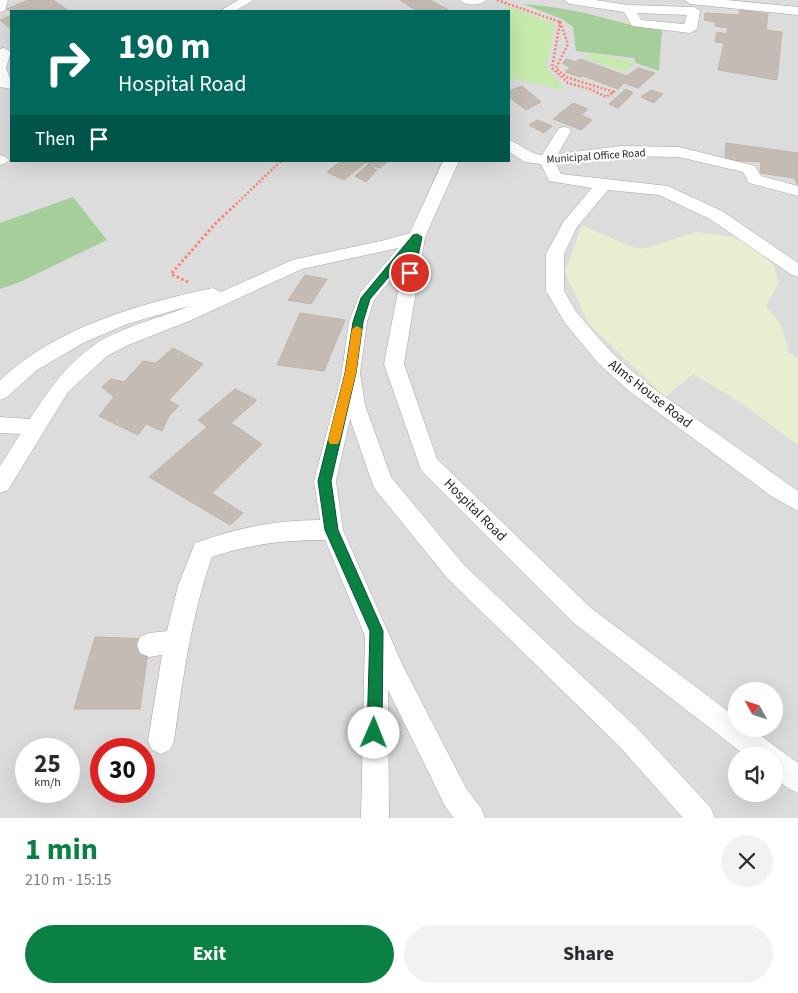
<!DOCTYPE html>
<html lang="en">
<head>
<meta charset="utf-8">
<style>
  body { margin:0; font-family:"Source Sans 3",sans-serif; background:#f2f2f3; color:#2b2b33; height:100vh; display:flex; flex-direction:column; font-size:19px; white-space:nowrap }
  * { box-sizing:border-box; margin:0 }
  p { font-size:16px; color:#7c7c81 }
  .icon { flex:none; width:28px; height:28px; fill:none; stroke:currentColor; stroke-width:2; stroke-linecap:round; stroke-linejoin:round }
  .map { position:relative; height:818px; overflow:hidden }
  .details { display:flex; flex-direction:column; background:#fff; flex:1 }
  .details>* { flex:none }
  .banner { position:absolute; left:10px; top:10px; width:500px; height:152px; border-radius:0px; box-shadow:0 5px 20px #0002; background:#00695c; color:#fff; overflow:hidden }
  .needle { width:32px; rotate:310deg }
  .buttons { position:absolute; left:728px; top:682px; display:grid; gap:10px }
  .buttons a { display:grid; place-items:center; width:55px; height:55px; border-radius:50%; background:#fff; box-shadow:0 5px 20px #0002; font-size:25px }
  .speed { position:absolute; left:15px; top:738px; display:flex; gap:10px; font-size:25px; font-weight:700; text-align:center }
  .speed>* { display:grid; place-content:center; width:65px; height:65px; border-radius:50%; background:#fff; box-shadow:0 5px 20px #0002; line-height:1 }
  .speed small { font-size:12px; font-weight:400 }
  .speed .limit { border:8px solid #d22; background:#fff; color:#111 }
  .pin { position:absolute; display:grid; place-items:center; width:42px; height:42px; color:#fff; margin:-21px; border:2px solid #fff; border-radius:50%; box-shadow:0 1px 5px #0007 }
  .me { position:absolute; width:55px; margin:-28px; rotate:1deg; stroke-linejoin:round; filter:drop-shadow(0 0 4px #0008) }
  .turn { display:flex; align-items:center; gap:18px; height:105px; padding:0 25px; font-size:22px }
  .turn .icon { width:65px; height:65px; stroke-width:2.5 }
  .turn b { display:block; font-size:35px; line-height:42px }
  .then { display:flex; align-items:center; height:48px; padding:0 25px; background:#0003; gap:10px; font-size:19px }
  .round { display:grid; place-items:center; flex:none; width:52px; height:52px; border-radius:26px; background:#f2f2f3 }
  .summary { display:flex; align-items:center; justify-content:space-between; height:85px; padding:0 25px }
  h1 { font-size:30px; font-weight:700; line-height:38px; color:#0b8043 }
  .cta { display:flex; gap:10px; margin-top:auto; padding:10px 25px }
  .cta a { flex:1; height:58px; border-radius:30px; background:#0b8043; color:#fff; font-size:20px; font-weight:700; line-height:58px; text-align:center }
  .cta a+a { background:#f2f2f3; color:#2b2b33 }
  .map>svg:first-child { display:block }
  .residential { fill:#dddcdc; fill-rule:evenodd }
  .farmland { fill:#eaeed0 }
  .grass { fill:#c6e9ac }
  .forest { fill:#a6ce9a }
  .building { fill:#c4bcb4; stroke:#c1b4a7 }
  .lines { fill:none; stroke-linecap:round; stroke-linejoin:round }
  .minor-casing { stroke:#a6a6a6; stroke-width:1 }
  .path-far1 { stroke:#f7846e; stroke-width:2.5; stroke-dasharray:2 2; stroke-linecap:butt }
  .path { stroke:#f7846e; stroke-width:3; stroke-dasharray:2.5 2.5; stroke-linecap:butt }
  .minor { fill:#fff; fill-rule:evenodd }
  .route { fill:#0b8043; stroke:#07532c }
  .slow { fill:#f59e0b }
  .labels { text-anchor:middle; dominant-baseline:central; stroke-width:4.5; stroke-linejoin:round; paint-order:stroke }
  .far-street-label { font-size:11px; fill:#1f1f1f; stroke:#fff }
  .street-label { font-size:14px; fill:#1f1f1f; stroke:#fff }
</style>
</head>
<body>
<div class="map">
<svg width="798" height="818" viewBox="0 0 798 818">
  <rect width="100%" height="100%" fill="#efece5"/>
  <path class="residential" d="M0,0H798V818H0ZM11,11H509V161H11ZM736,691H774V729H736ZM26,749H69V791H26ZM101,749H144V791H101ZM736,756H774V794H736Z"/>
  <polygon class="farmland" points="582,225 629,246 643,249 696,232 741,238 774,265 778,283 766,306 781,325 789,353 798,358 798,445 740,402 693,374 665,397 588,323 565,272"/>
  <g class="grass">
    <polygon points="508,6 555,24 546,67 566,90 509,78 509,11 500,11"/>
    <polygon points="591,54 632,61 633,65 624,72 585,58"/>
  </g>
  <g class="forest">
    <path d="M523,4C551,6 580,11 608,19C628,24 641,28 662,30L659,71L636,63L634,58L576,51L573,27L562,19Z"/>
    <polygon points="73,197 107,240 20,282 0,289 0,223"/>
  </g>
  <g class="building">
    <polygon points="28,0 53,0 69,11 11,12 7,9"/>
    <polygon points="400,0 430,0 450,11 417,11"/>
    <polygon points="740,10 768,14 766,30 782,32 777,80 718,70 724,43 715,42 717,32 727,34 728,28 715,26 716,22 704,20 705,13 739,15"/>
    <polygon points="11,15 11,29 0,20"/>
    <polygon points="566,59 575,62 580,59 627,76 638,68 655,73 638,88 624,83 618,89 583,76 580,77 565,72 570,67 562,63"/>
    <polygon points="522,86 541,102 526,110 509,97 509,91"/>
    <polygon points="626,89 633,93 618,108 609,104"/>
    <polygon points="651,90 663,94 654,103 641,97"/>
    <polygon points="573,103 588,109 581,115 592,120 581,130 553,119"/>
    <polygon points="537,120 552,126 544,133 529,125"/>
    <polygon points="726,143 798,153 798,185 794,178 760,173 761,162 725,160"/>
    <polygon points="341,161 388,161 380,168 374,166 373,169 377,170 366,182 355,176 369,164 366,162 344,180 327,172"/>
    <polygon points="305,275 327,279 311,304 288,300"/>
    <polygon points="300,313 345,320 324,371 277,365"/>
    <polygon points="173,348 203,364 169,400 179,406 169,416 162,431 146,424 138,435 99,416 114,397 102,387 111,379 124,382 143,361 156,363"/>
    <polygon points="235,389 257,400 231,423 262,444 212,493 243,513 230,525 149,477 207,427 198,420"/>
    <polygon points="95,637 152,639 149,645 140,709 74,709"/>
  </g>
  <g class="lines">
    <defs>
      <g id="minor">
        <polygon points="0,0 8,0 5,11 0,12"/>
        <polygon points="238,0 254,0 235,11 220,11"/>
        <path d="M460,0H486C481,6 465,6 460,0Z"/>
        <path d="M564,0H595L628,5L694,7L700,11L697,29L690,33L632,26L624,12L570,4ZM637,13L687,15L684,24L641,20Z"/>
        <polygon points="684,0 727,0 798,7 798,15 690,4"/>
        <polygon points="4,48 11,52 6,68 11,81 11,89 0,87 0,49"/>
        <path d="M564,127L569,128L571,131L558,154L621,146L679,147L755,166L761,176L798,186V196L749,183L743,172L679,157L621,156L556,164L561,174L668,186L722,211L798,263V277L792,275L710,219L659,195L608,190L577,227L564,254V291L577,313L612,353L643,381L798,491V511L771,496L629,391L598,363L565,323L546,291V254L564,221L592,188L549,181L541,164L525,162L509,152V140C522,144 529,154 542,155L559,128Z"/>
        <polygon points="0,155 6,157 9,160 6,163 0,165"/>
        <path d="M443,161H459L425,237L404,364L437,459L591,608L736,717V729H752L798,763V793L789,789L774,778V756H746L575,624L421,470L384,364L403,265L374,300L367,322L360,373L365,405L391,477L464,565L638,729L711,808L715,818H683L620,747L448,579L374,488L350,419L336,481L343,530L403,666L466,788L481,808L485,818H454L446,808L388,690L389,818H361L365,636L325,540C286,540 249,544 212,557C191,617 183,678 174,741L170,750L161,754L152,750L148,741L162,655L149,657L140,653L137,645L140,637L149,633L167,631L178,586L195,543C236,528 276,520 320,520L314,481L341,378L349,322L360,293L398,248L302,269L189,321L128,345L107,356L68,392L8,490L0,493V466L20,434L0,433V417L30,419C48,391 65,366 93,346C119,327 159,319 189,306L127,324L83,343L37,370L7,397L0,400V380C57,327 138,304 213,288L221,292L292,260L385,240L410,233Z"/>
      </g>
    </defs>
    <use href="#minor" class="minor-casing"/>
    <g class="path-far1">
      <polyline points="497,0 560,22"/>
      <polygon points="560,22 568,44 556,68 566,77 614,92 606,97 590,89 568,83 552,68"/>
      <polyline points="233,207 281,161"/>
    </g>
    <polyline class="path" points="188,282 171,274 216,223 234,206"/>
    <use href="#minor" class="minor"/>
  </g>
  <polygon class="route" points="417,234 422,237 414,276 410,277 405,273 409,253 370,299 363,322 356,373 331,481 338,530 383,631 382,733 379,738 374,741 369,738 367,733 370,631 325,530 318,481 345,373 353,322 361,298 413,235"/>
  <polygon class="slow" points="357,326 362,329 356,373 340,440 338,444 330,444 328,440 345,373 352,329"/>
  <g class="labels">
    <g class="far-street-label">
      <text transform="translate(596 156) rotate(-4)">Municipal Office Road</text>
    </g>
    <g class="street-label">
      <text transform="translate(650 394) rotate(38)">Alms House Road</text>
      <text transform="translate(475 510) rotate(45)">Hospital Road</text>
    </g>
  </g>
</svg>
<div class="buttons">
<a><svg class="needle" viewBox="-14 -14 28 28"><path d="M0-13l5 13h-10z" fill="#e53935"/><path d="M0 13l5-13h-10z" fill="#7c7c81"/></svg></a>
<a><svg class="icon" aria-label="sound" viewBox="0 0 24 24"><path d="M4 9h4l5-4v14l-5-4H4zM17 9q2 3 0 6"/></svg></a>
</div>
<div class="speed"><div>25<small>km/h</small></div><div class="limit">30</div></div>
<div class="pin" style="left:410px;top:273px;background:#d93025"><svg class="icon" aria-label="arrive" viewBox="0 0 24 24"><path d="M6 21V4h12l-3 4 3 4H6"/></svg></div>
<svg class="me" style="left:374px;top:733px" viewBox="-20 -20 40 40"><circle r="19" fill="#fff"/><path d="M0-13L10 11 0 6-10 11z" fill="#0b8043"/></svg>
<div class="banner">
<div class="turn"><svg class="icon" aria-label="right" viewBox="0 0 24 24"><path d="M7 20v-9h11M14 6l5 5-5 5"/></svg><div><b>190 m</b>Hospital Road</div></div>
<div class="then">Then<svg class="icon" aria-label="arrive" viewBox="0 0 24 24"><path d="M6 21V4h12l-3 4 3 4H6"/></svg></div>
</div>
</div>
<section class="details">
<div class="summary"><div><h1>1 min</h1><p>210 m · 15:15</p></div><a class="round"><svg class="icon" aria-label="close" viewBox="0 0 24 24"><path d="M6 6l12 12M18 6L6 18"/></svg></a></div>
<div class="cta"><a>Exit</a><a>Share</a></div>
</section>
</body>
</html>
